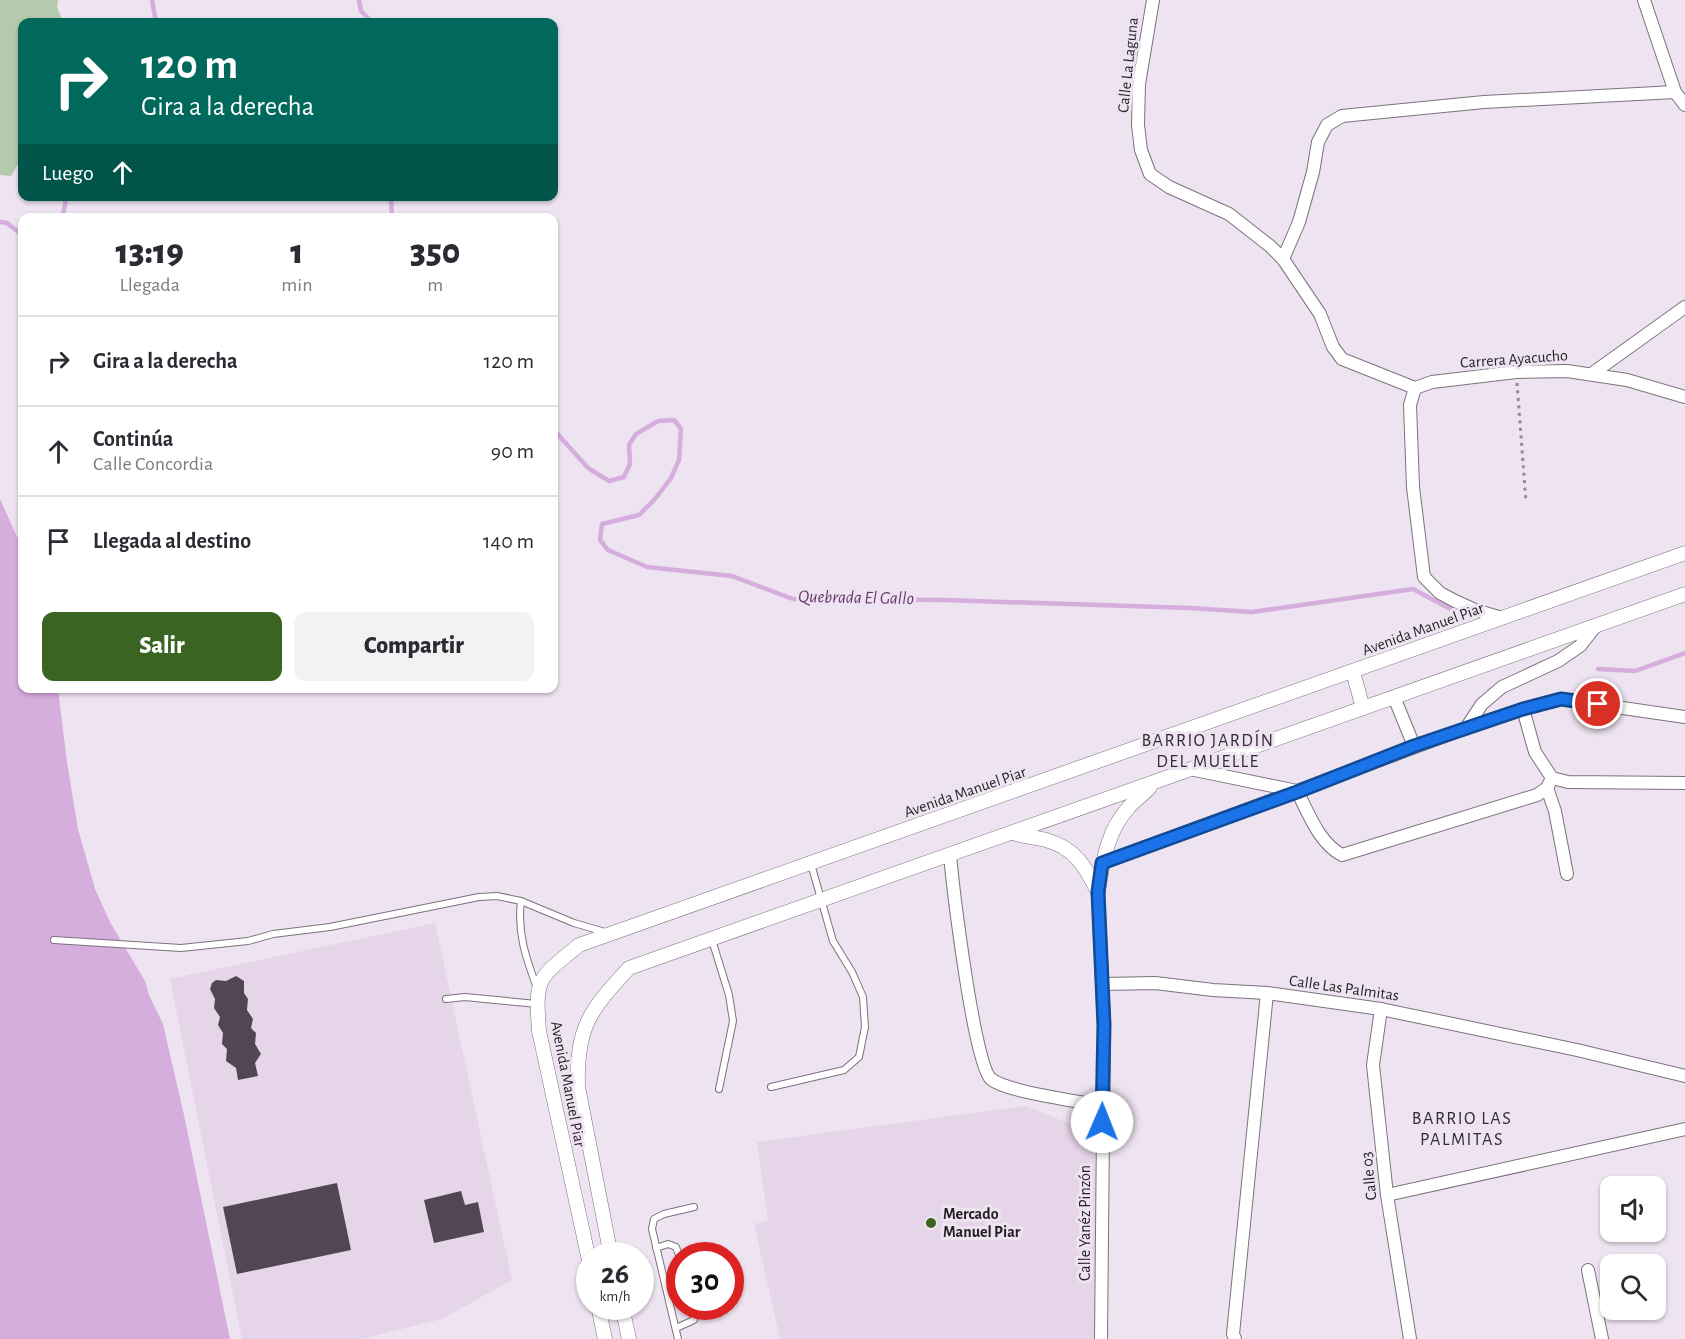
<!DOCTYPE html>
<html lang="es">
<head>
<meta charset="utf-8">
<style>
  body { margin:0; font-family:"Alegreya Sans",sans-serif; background:#f2f2f3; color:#2b2b33; height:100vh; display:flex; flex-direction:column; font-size:22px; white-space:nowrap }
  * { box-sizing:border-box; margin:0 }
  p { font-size:20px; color:#7c7c81 }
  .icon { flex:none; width:33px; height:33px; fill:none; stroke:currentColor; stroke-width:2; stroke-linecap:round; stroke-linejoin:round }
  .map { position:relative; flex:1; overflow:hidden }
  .side { position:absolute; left:18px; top:213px; width:540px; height:480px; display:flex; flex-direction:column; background:#fff; border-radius:12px; box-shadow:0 2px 4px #0004 }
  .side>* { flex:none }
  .top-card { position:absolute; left:18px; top:18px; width:540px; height:183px; border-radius:12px; box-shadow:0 2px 4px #0004; background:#00695c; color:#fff; overflow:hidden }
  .controls { position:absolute; left:1600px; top:1176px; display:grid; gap:12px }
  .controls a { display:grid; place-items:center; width:66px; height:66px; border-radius:12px; background:#fff; box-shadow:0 2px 4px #0004; font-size:30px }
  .speed { position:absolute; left:576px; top:1242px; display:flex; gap:12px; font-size:30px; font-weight:700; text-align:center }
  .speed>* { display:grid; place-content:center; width:78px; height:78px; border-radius:50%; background:#fff; box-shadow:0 2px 4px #0004; line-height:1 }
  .speed small { font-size:15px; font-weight:400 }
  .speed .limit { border:9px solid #d22; background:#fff; color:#111 }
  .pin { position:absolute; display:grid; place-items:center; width:51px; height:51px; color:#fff; margin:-26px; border:3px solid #fff; border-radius:50%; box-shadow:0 2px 6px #0007 }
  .me { position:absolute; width:66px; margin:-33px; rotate:1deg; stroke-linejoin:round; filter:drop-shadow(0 0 4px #0008) }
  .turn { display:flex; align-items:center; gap:21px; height:126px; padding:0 24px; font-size:27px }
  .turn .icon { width:78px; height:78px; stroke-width:2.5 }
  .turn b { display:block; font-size:42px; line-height:51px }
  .then { display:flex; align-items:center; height:57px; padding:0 24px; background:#0003; gap:12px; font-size:22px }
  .eta { display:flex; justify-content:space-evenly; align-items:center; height:102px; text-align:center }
  .eta b { font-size:36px; font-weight:800; line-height:42px }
  .primary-button { display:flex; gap:12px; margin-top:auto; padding:12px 24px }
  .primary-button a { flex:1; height:69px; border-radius:12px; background:#3a6421; color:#fff; font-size:24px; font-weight:800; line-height:69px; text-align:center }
  .primary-button a+a { background:#f2f2f3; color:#2b2b33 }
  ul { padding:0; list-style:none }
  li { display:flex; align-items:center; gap:18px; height:90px; padding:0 24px; border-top:2px solid #e1e1e2 }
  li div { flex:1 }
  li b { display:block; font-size:22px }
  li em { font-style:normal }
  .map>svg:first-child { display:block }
  .built { fill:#e6d5e8 }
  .green { fill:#b5caac }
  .water { fill:#d6aedd }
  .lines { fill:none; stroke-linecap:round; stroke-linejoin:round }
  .stream { stroke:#d6aedd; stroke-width:4.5 }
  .building { fill:#514752 }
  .service-casing { stroke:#7c727d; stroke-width:8 }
  .minor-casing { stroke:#7c727d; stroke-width:14 }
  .tertiary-casing { stroke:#7c727d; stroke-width:15 }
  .path { stroke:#928a93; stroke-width:3; stroke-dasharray:3 4.5; stroke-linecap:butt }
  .service { stroke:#fff; stroke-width:6 }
  .minor { stroke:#fff; stroke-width:12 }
  .tertiary { stroke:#fff; stroke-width:14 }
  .route-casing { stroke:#114b97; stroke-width:15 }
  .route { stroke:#1a73e8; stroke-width:10 }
  .poi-dot { fill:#3a6421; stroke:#eee3f0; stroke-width:2 }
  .labels { text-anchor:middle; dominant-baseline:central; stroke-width:6; stroke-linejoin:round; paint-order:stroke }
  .street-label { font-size:16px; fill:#231f23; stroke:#eee3f0 }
  .poi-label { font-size:16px; font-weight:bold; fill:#231f23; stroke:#eee3f0; text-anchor:start }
  .water-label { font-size:18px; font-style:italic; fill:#66356e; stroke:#eee3f0 }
  .neighbourhood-label { font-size:18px; letter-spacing:1.5px; fill:#332b34; stroke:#eee3f0 }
</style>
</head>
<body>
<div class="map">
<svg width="1685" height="1339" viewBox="0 0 1685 1339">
  <rect width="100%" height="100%" fill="#eee3f0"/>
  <g class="built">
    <polygon points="435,923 512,1280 442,1319 362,1339 242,1339 170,979"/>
    <polygon points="1026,1106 1102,1137 1098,1339 780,1339 754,1224 768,1221 757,1142"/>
  </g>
  <polygon class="green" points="0,0 58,0 57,7 63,22 22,22 22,157 11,176 0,175"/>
  <polygon class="water" points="0,499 22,548 22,688 58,689 67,762 78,829 95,889 110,922 145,981 149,995 163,1024 184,1115 230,1339 0,1339"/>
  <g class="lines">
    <g class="stream">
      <polyline points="152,0 156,22"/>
      <polyline points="359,0 361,11 372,22"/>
      <polyline points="391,196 392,218"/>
      <polyline points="62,218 67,196"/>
      <polyline points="0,222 7,223 22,235"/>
      <polyline points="554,430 588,468 609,481 624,477 630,464 629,445 636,434 658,421 674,420 681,429 679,460 671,478 655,499 639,515 602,524 600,540 608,550 647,567 732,576 793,599 944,600 1190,608 1252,612 1413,589 1456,612"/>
      <polyline points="1598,669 1635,671 1685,653"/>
    </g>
  </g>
  <g class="building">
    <polygon points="236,976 244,981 244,993 248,999 247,1010 253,1019 251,1028 256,1033 255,1044 261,1054 255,1063 258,1076 238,1080 236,1068 226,1061 227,1049 222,1044 223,1033 218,1025 220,1017 214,1008 215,999 210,989 212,983 216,980 226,981"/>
    <polygon points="337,1183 351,1250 237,1274 223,1207"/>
    <polygon points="461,1191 465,1205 478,1202 484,1232 434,1243 424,1200"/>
  </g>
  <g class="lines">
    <defs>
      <g id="service">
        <polyline points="521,901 574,923 605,932"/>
        <path d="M54,940L181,948L248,941L273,934L330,927L479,897L497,896L521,901C517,933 526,958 537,988"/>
        <polyline points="712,940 729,995 733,1021 719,1089"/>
        <polyline points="446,999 465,997 537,1004"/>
        <polyline points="771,1087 844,1070 859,1057 865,1027 863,997 852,972 833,941 811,864"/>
        <polyline points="656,1248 668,1244 676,1247 680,1258"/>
        <polyline points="676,1328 694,1320 693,1306"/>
        <polyline points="678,1339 652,1229 654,1219 664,1214 694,1207"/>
      </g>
      <g id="minor">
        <polyline points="1153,0 1139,84 1138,125 1141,150 1150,174 1169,187 1229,214 1270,246 1283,259 1320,314 1333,347 1342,359 1415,388"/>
        <polyline points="1644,0 1675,92 1685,105"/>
        <polyline points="1283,259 1299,222 1313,172 1318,142 1327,125 1342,116 1484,102 1675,92"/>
        <polyline points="1593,373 1685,307"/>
        <polyline points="1415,388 1410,405 1413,487 1424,577 1440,593 1455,601 1475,610 1502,618"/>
        <polyline points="1415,388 1432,382 1516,372 1567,371 1627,380 1685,397"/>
        <polyline points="1394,697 1414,746"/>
        <polyline points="1523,709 1535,752 1552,778 1568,782 1685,783"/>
        <polyline points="1466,728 1482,704 1502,687 1558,661 1580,646 1595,627"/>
        <polyline points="1190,769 1297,791 1466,728 1523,709 1561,699 1685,717"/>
        <polyline points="1547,788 1555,811 1567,874"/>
        <path d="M950,855C953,887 974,1065 991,1079C1007,1092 1078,1101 1102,1106"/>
        <path d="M1102,863L1297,791C1309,814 1319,843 1342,855L1537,795L1547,788L1552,778"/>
        <polyline points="1098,892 1104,1025 1101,1339"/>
        <polyline points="1103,984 1155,983 1213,990 1267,993 1381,1009 1577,1050 1685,1076"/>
        <polyline points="1381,1009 1373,1065 1387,1195 1410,1339"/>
        <polyline points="1387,1195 1685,1129"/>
        <polyline points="1588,1270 1602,1339"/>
        <polyline points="1235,1339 1233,1334 1267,993"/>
      </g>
      <g id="tertiary">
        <polyline points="1353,672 1363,708"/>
        <path d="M1013,833C1024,837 1035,837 1046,840C1075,848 1085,866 1098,892"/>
        <path d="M1098,892C1103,861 1107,831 1129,807C1135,800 1144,794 1150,787"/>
        <path d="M611,1256L578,1087C576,1027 590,1010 629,968L1685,594"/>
        <path d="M590,1265L539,1031C535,976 538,979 579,945L1685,553"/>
        <polyline points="598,1306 605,1339"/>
        <polyline points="622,1306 629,1339"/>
      </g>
    </defs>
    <use href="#service" class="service-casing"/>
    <use href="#minor" class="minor-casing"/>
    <use href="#tertiary" class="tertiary-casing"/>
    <polyline class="path" points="1517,383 1526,502"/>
    <use href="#service" class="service"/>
    <use href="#minor" class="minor"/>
    <use href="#tertiary" class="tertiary"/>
  </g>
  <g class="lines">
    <defs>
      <polyline id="route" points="1102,1122 1104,1025 1098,892 1102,863 1297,792 1414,746 1523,709 1561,699 1598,704"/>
    </defs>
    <use href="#route" class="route-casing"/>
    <use href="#route" class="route"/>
  </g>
  <circle class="poi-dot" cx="931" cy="1223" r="6"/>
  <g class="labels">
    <g class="street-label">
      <text transform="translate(1128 65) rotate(-84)">Calle La Laguna</text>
      <text transform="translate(1514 359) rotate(-4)">Carrera Ayacucho</text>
      <text transform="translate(1423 629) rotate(-20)">Avenida Manuel Piar</text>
      <text transform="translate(965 792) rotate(-19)">Avenida Manuel Piar</text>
      <text transform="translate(1344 988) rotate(8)">Calle Las Palmitas</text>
      <text transform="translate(568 1084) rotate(79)">Avenida Manuel Piar</text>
      <text transform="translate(1369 1176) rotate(-96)">Calle 03</text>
      <text transform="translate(1085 1223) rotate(-90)">Calle Yanéz Pinzón</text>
    </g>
    <g class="poi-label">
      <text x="943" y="1214">Mercado<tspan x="943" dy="18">Manuel Piar</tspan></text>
    </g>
    <g class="water-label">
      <text transform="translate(856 598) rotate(1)">Quebrada El Gallo</text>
    </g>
    <g class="neighbourhood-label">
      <text x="1208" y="741">BARRIO JARDÍN<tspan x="1208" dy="21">DEL MUELLE</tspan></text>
      <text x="1462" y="1119">BARRIO LAS<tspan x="1462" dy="21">PALMITAS</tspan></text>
    </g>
  </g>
</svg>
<div class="controls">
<a><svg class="icon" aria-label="sound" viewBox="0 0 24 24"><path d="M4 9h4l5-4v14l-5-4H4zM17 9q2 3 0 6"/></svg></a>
<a><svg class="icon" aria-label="search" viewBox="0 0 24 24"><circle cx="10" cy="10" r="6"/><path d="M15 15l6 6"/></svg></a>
</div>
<div class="speed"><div>26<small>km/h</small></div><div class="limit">30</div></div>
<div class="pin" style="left:1598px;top:704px;background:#d93025"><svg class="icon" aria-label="arrive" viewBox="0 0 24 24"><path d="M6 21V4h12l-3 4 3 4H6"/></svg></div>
<svg class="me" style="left:1102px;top:1122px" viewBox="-20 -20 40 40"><circle r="19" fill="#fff"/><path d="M0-13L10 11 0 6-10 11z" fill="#1a73e8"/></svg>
<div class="top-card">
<div class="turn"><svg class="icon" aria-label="right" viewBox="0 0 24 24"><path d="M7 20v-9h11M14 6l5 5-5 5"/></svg><div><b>120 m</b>Gira a la derecha</div></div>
<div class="then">Luego<svg class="icon" aria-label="ahead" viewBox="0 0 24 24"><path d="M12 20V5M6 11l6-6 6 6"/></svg></div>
</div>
<section class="side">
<div class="eta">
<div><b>13:19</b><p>Llegada</p></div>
<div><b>1</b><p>min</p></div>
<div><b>350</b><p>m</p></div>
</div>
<ul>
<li><svg class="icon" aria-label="right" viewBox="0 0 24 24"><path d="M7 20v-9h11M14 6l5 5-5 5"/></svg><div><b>Gira a la derecha</b></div><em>120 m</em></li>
<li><svg class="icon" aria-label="ahead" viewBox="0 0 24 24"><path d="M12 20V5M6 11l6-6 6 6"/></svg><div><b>Continúa</b><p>Calle Concordia</p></div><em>90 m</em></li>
<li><svg class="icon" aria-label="arrive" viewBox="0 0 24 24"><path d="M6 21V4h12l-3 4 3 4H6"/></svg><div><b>Llegada al destino</b></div><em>140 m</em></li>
</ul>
<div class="primary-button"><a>Salir</a><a>Compartir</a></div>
</section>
</div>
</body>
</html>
